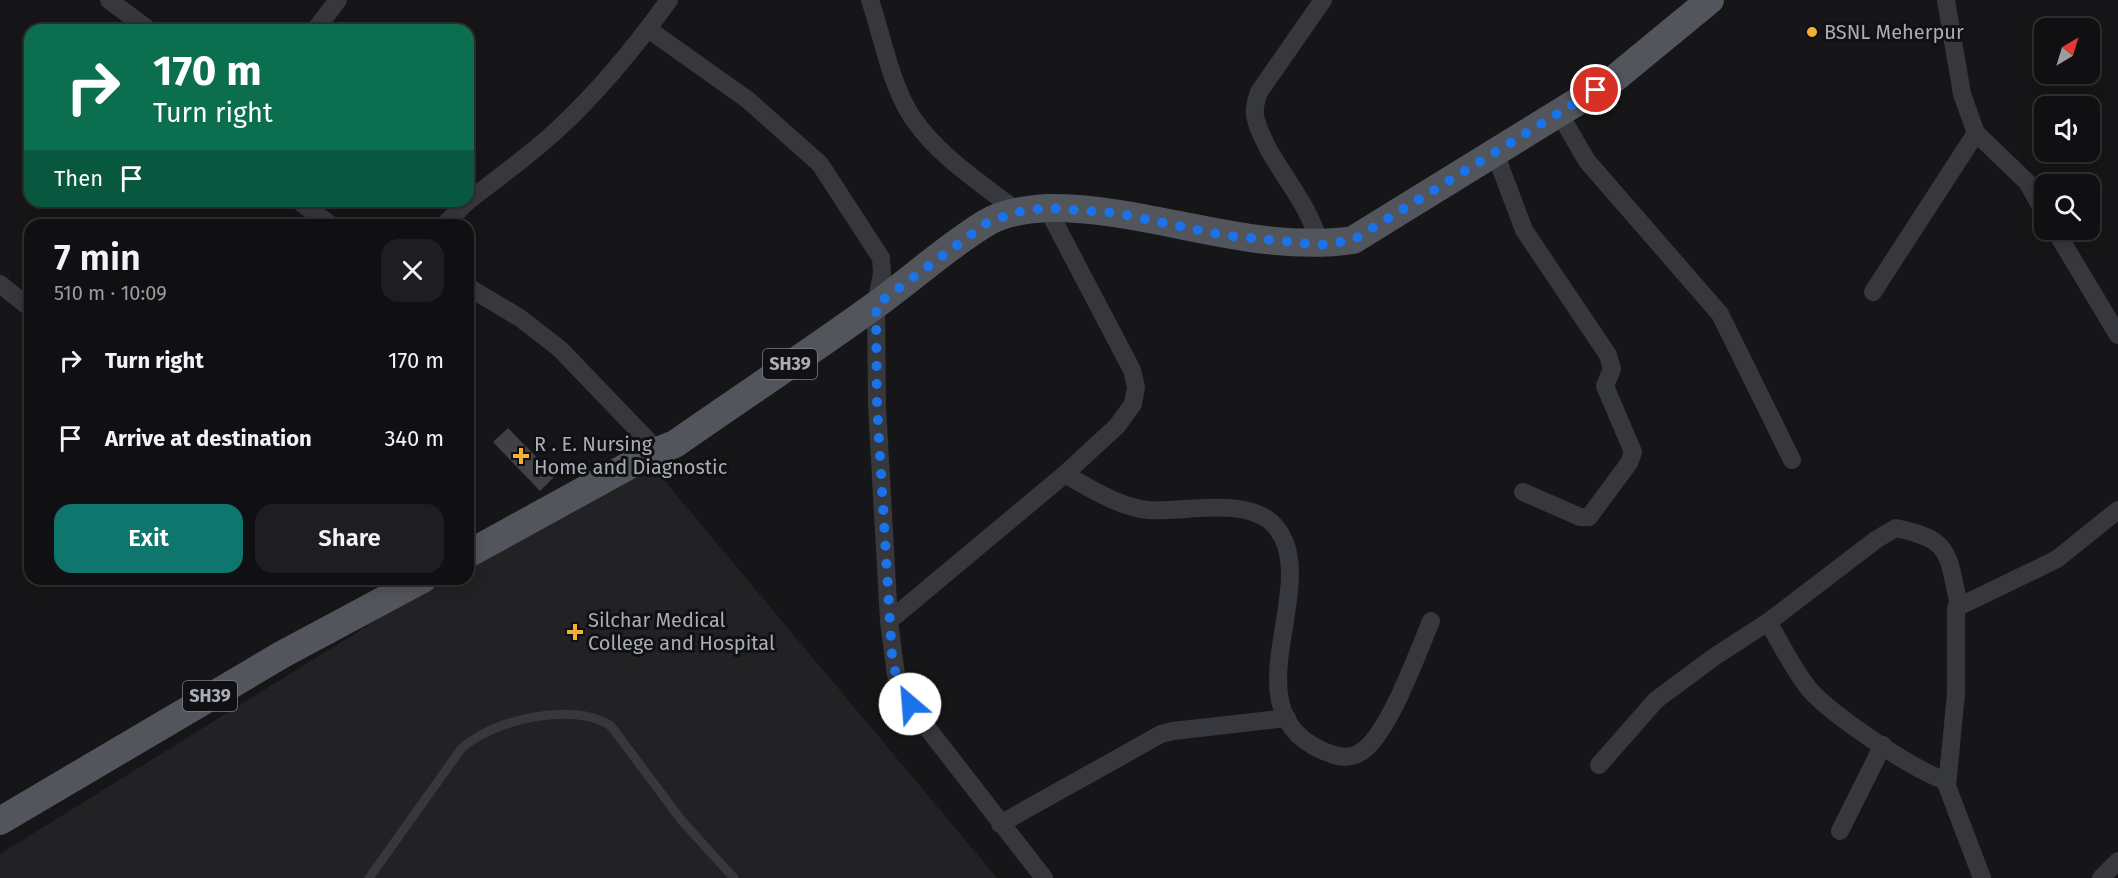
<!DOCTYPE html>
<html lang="en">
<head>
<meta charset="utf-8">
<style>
  body { margin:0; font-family:"Fira Sans",sans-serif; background:#1e1e20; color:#f1f3f6; height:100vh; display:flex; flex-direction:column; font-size:22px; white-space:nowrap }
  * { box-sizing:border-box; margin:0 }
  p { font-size:20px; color:#9c9d9f }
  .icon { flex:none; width:33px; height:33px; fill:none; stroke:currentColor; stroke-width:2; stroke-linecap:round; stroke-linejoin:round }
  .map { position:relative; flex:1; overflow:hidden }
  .panel { position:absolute; left:24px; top:219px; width:450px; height:366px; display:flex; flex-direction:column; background:#101012; border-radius:18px; box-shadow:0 3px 15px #0003,0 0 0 2px #303032 }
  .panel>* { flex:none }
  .top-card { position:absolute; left:24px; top:24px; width:450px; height:183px; border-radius:18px; box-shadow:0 3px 15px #0003,0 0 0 2px #303032; background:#0b6e4f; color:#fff; overflow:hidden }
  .needle { width:39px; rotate:38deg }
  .controls { position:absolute; left:2034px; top:18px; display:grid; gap:12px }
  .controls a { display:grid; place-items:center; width:66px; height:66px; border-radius:12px; background:#101012; box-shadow:0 3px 15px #0003,0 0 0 2px #303032; font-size:30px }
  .pin { position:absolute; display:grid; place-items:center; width:51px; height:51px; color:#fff; margin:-26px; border:3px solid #fff; border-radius:50%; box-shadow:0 2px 6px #0007 }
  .me { position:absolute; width:66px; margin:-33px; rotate:333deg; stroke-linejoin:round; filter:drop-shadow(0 0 4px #0008) }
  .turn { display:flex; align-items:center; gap:21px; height:126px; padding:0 30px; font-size:27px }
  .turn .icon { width:78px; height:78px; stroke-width:2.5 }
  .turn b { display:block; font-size:42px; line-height:51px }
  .then { display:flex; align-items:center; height:57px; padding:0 30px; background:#0003; gap:12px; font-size:22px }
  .round { display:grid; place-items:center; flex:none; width:63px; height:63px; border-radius:18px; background:#1e1e20 }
  .headline { display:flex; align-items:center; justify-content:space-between; height:102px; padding:0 30px }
  h1 { font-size:36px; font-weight:600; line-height:45px }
  .button { display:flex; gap:12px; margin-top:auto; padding:12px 30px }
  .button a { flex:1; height:69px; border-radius:18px; background:#0f766e; color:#fff; font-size:24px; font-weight:600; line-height:69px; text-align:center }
  .button a+a { background:#1e1e20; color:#f1f3f6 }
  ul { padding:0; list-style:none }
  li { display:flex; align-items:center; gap:18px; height:78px; padding:0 30px }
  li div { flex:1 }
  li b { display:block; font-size:22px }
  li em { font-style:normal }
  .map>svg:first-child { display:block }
  .built { fill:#222225 }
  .building { fill:#404145 }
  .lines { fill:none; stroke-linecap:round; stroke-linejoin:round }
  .service { stroke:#37383d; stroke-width:9 }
  .minor { stroke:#37383d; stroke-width:18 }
  .primary { stroke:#53555c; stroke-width:28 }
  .route { stroke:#1a73e8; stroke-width:10; stroke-dasharray:0 18 }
  .poi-dot { fill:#f2b134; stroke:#111113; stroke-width:2 }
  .labels { text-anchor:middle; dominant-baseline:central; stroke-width:6; stroke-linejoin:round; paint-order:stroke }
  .shield { fill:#111113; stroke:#7b7e86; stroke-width:1.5 }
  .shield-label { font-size:18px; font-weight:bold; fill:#a8adb8 }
  .poi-label { font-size:20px; fill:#a8adb8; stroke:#111113; text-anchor:start }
</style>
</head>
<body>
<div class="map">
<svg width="2118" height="878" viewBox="0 0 2118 878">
  <rect width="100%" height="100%" fill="#161618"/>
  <polygon class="built" points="643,455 997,878 0,878 0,854 443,579 468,579 468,563"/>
  <polygon class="building" points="508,428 555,476 540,491 493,442"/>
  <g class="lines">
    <path class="service" d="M369,878L461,749C494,719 573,701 611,726L682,821L734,878"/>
    <g class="minor">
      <polyline points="109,0 149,30"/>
      <path d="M870,0C883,38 890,83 912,117C938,156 981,183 1018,212"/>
      <polyline points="1946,0 1962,94 1976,133 2027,182 2044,212"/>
      <polyline points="648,29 748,100 820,164 881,258 882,273 876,305 877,406 889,621 896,675 918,716 1044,878"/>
      <polyline points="315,30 338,0"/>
      <polyline points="1559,113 1587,161 1720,314 1792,460"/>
      <polyline points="1495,153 1524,230 1608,355 1612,369 1605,386 1633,452 1629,463 1589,517 1580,517 1523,492"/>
      <polyline points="299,201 331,225"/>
      <path d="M468,201C498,178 530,155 558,129C599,91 636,46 669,0"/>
      <polyline points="444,225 468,201"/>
      <polyline points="2055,230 2118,335"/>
      <path d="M1320,245C1307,196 1269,164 1256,120C1253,110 1256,101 1259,92L1323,0"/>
      <polyline points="0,284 30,308"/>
      <polyline points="468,287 520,318 560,349 657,450"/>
      <polyline points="1873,292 1976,133"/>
      <path d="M1065,474C1089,488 1119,507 1148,510C1184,513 1247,495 1275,526C1327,586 1218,717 1334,755C1342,758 1354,757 1361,752C1388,736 1418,652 1431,621"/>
      <polyline points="889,621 1065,474 1117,426 1133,404 1136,387 1132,370 1047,208"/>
      <path d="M1768,622C1781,644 1793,669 1809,689C1832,715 1914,771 1947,781"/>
      <path d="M1599,765L1656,700L1714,657L1771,620L1877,539L1896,528C1953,540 1947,554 1959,605"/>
      <polyline points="1000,824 1161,734 1173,731 1287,718"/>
      <polyline points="1840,831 1883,745"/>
      <polyline points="1982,878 1947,786 1956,694 1956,608 2057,559 2118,510"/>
      <polyline points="2101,878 2118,861"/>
    </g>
    <g class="primary">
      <path d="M468,554L650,454L675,444C742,397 811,352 877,304C913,278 948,246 986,223C1003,213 1029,209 1048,208C1151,207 1250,255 1353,240L1614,79L1710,0"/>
      <polyline points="0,821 283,654 423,579"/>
    </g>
  </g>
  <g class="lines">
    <polyline class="route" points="910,704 896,675 892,656 877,406 876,305 988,222 1018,212 1047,208 1116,213 1222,235 1320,245 1353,240 1596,90"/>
  </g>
  <g class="poi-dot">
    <circle cx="1812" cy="32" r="6"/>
    <path d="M518 447h6v6h6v6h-6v6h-6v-6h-6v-6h6z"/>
    <path d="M572 623h6v6h6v6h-6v6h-6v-6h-6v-6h6z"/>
  </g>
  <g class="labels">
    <g class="shield">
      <rect x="763" y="349" width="54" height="30" rx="4.5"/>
      <rect x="183" y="681" width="54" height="30" rx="4.5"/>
    </g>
    <g class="shield-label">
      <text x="790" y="364">SH39</text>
      <text x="210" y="696">SH39</text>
    </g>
    <g class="poi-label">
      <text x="1824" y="32">BSNL Meherpur</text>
      <text x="534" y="444">R . E. Nursing<tspan x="534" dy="23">Home and Diagnostic</tspan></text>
      <text x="588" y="620">Silchar Medical<tspan x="588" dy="23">College and Hospital</tspan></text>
    </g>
  </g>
</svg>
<div class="controls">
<a><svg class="needle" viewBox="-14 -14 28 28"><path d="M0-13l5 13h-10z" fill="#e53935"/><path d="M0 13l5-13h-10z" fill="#9c9d9f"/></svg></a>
<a><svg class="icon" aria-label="sound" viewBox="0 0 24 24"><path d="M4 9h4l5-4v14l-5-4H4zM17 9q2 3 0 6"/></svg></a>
<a><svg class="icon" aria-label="search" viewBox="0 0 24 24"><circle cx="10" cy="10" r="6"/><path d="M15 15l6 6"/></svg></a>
</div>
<div class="pin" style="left:1596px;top:90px;background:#d93025"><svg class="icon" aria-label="arrive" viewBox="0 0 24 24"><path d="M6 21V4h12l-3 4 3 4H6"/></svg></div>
<svg class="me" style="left:910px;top:704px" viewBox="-20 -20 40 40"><circle r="19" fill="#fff"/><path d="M0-13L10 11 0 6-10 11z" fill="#1a73e8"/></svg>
<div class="top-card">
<div class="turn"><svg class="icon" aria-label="right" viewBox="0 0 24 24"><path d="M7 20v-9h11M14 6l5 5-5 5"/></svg><div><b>170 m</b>Turn right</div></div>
<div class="then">Then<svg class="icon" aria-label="arrive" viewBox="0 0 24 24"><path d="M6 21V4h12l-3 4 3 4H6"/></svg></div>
</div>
<section class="panel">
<div class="headline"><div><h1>7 min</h1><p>510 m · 10:09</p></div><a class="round"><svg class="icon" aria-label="close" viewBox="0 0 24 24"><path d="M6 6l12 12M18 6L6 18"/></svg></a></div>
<ul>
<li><svg class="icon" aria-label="right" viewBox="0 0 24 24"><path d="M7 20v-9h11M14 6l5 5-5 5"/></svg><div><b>Turn right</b></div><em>170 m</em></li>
<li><svg class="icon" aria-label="arrive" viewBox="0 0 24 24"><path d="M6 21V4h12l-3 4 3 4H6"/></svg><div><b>Arrive at destination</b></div><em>340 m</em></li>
</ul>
<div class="button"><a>Exit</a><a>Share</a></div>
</section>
</div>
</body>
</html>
